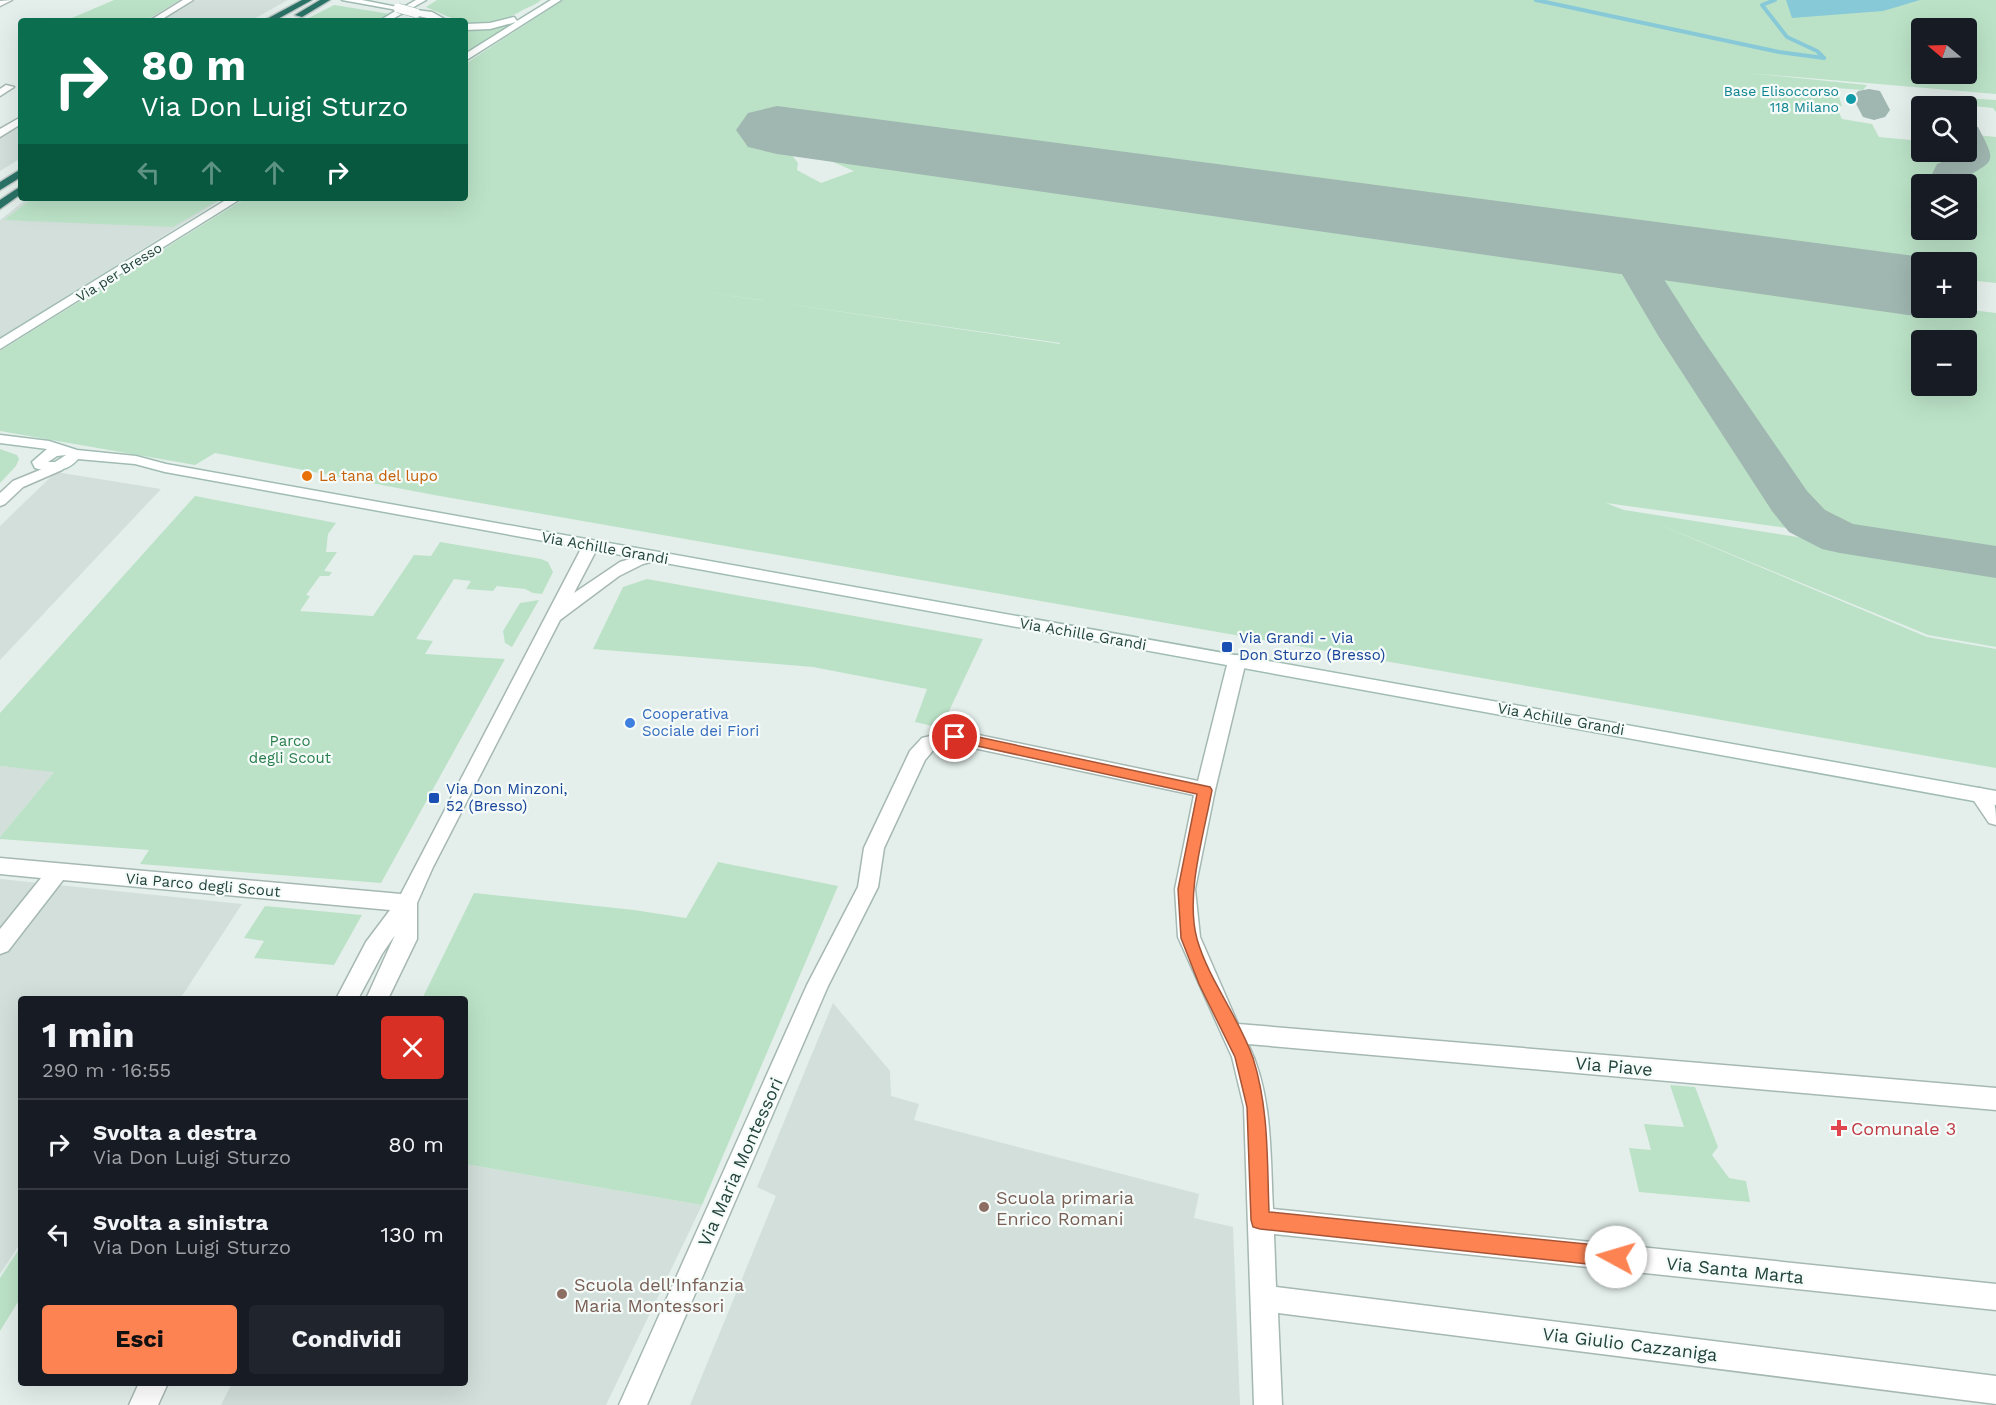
<!DOCTYPE html>
<html lang="it">
<head>
<meta charset="utf-8">
<style>
  body { margin:0; font-family:"Work Sans",sans-serif; background:#20242c; color:#f1f3f6; height:100vh; display:flex; flex-direction:column; font-size:22px; white-space:nowrap }
  * { box-sizing:border-box; margin:0 }
  p { font-size:20px; color:#9ea1a6 }
  .icon { flex:none; width:33px; height:33px; fill:none; stroke:currentColor; stroke-width:2; stroke-linecap:round; stroke-linejoin:round }
  .map { position:relative; flex:1; overflow:hidden }
  .details { position:absolute; left:18px; top:996px; width:450px; height:390px; display:flex; flex-direction:column; background:#171b24; border-radius:6px; box-shadow:0 6px 24px #0002 }
  .details>* { flex:none }
  .banner { position:absolute; left:18px; top:18px; width:450px; height:183px; border-radius:6px; box-shadow:0 6px 24px #0002; background:#0b6e4f; color:#fff; overflow:hidden }
  .needle { width:39px; rotate:289deg }
  .buttons { position:absolute; left:1911px; top:18px; display:grid; gap:12px }
  .buttons a { display:grid; place-items:center; width:66px; height:66px; border-radius:6px; background:#171b24; box-shadow:0 6px 24px #0002; font-size:30px }
  .pin { position:absolute; display:grid; place-items:center; width:51px; height:51px; color:#fff; margin:-26px; border:3px solid #fff; border-radius:50%; box-shadow:0 2px 6px #0007 }
  .me { position:absolute; width:66px; margin:-33px; rotate:276deg; stroke-linejoin:round; filter:drop-shadow(0 0 4px #0008) }
  .turn { display:flex; align-items:center; gap:21px; height:126px; padding:0 24px; font-size:27px }
  .turn .icon { width:78px; height:78px; stroke-width:2.5 }
  .turn b { display:block; font-size:42px; line-height:51px }
  .lanes { display:flex; align-items:center; height:57px; padding:0 24px; background:#0003; justify-content:center; gap:30px; direction:ltr }
  .lanes .off { opacity:.35 }
  .round { display:grid; place-items:center; flex:none; width:63px; height:63px; border-radius:6px; background:#20242c }
  .headline { display:flex; align-items:center; justify-content:space-between; height:102px; padding:0 24px }
  h1 { font-size:36px; font-weight:700; line-height:45px }
  .cta { display:flex; gap:12px; margin-top:auto; padding:12px 24px }
  .cta a { flex:1; height:69px; border-radius:6px; background:#fe8353; color:#111; font-size:24px; font-weight:700; line-height:69px; text-align:center }
  .cta a+a { background:#20242c; color:#f1f3f6 }
  ul { padding:0; list-style:none }
  li { display:flex; align-items:center; gap:18px; height:90px; padding:0 24px; border-top:2px solid #363941 }
  li div { flex:1 }
  li b { display:block; font-size:22px }
  li em { font-style:normal }
  .map>svg:first-child { display:block }
  .built { fill:#d2dfda }
  .green { fill:#bbe2c7; fill-rule:evenodd }
  .water { fill:#88c9d8 }
  .lines { fill:none; stroke-linecap:round; stroke-linejoin:round }
  .stream { stroke:#88c9d8; stroke-width:4 }
  .taxiway { fill:#a0b6b0; fill-rule:evenodd }
  .runway { fill:#a0b6b0; fill-rule:evenodd }
  .street-casing { stroke:#a6b8b3; stroke-width:3 }
  .secondary-casing { stroke:#a1bcb3; stroke-width:3 }
  .highway-casing { stroke:#c1cac8; stroke-width:3 }
  .street { fill:#fff; fill-rule:evenodd }
  .secondary { fill:#fff; fill-rule:evenodd }
  .highway { fill:#2a7266; fill-rule:evenodd }
  .secondary-bridge-casing { stroke:#a1bcb3; stroke-width:10; stroke-linecap:butt }
  .secondary-bridge { stroke:#fff; stroke-width:9 }
  .route { fill:#fe8353; stroke:#a55536; stroke-width:1.5 }
  .culture-dot { fill:#0f9aa8; stroke:#f5fbf8; stroke-width:2 }
  .food-dot { fill:#e8710a; stroke:#f5fbf8; stroke-width:2 }
  .transit-dot { fill:#1a4fb4; stroke:#f5fbf8; stroke-width:2 }
  .shop-dot { fill:#3f7fe0; stroke:#f5fbf8; stroke-width:2 }
  .health-dot { fill:#e0444e; stroke:#f5fbf8; stroke-width:2 }
  .education-dot { fill:#8d6e63; stroke:#f5fbf8; stroke-width:2 }
  .labels { text-anchor:middle; dominant-baseline:central; stroke-width:4.5; stroke-linejoin:round; paint-order:stroke }
  .far-culture-label { font-size:14px; fill:#0d838f; stroke:#f5fbf8; text-anchor:end }
  .far-street-label { font-size:14px; fill:#21433b; stroke:#f5fbf8 }
  .food-label { font-size:15px; fill:#c56008; stroke:#f5fbf8; text-anchor:start }
  .street-label { font-size:15px; fill:#21433b; stroke:#f5fbf8 }
  .transit-label { font-size:15px; fill:#164399; stroke:#f5fbf8; text-anchor:start }
  .shop-label { font-size:15px; fill:#366cbe; stroke:#f5fbf8; text-anchor:start }
  .park-label { font-size:15px; fill:#277e4c; stroke:#f5fbf8 }
  .near-street-label { font-size:18px; fill:#21433b; stroke:#f5fbf8 }
  .near-health-label { font-size:18px; fill:#be3a42; stroke:#f5fbf8; text-anchor:start }
  .near-education-label { font-size:18px; fill:#785e54; stroke:#f5fbf8; text-anchor:start }
</style>
</head>
<body>
<div class="map">
<svg width="1996" height="1405" viewBox="0 0 1996 1405">
  <rect width="100%" height="100%" fill="#e4efeb"/>
  <g class="built">
    <polygon points="196,0 288,0 250,21 160,21"/>
    <polygon points="21,124 21,158 0,171 0,138"/>
    <polygon points="28,198 224,198 0,338 0,220"/>
    <polygon points="56,472 161,489 0,660 0,526"/>
    <polygon points="0,766 55,771 0,837"/>
    <polygon points="0,879 242,904 180,999 21,999 21,1242 0,1274"/>
    <polygon points="833,1003 890,1071 891,1096 919,1104 914,1120 1199,1194 1194,1218 1233,1227 1240,1405 690,1405 776,1196 757,1187"/>
    <polygon points="465,1164 702,1205 606,1405 221,1405 232,1383 465,1383"/>
  </g>
  <g class="green">
    <polygon points="114,0 180,0 145,21 65,21"/>
    <path d="M437,0H541C536,5 528,7 521,11C483,33 462,23 426,7Z"/>
    <path d="M550,0H554L548,6L465,56V29C493,32 532,23 550,0Z"/>
    <path d="M563,0H1996V94L1747,73L1867,85L1863,90L1836,88L1842,106H1836L1842,119L1872,124L1879,137L1921,141L1922,152H1966L1967,147L1983,149L1977,135L1996,137V283L1967,280L1966,262H1922L1921,274L799,122L788,121L765,141L783,144L798,163L797,170L821,183L854,171L826,159L814,148L1622,260L1794,529L1606,503L1624,510L1996,568V647L1928,635L1648,520L1927,637L1996,649V768L434,495L215,453L195,465L0,431V351L246,198H465V64ZM1922,28H1966V74H1922ZM1922,184H1966V230H1922ZM698,291L1060,343V344Z"/>
    <polygon points="334,5 390,14 379,21 303,21"/>
    <polygon points="1938,96 1996,100 1996,112 1993,108 1942,103"/>
    <polygon points="33,198 222,198 173,227 4,220"/>
    <path d="M1649,264L1921,303L1922,308H1955L1996,313V556L1840,533L1820,522L1777,473L1662,298L1668,297ZM1922,340H1966V386H1922Z"/>
    <polygon points="0,449 17,455 19,459 16,466 0,483"/>
    <polygon points="195,496 336,523 328,534 326,552 337,552 324,571 332,572 329,576 320,576 306,595 310,596 300,611 373,616 414,555 431,556 440,542 541,559 548,562 553,572 542,594 533,593 525,589 497,586 493,591 466,589 471,581 454,579 416,639 433,641 425,654 505,659 381,883 140,864 149,850 0,839 0,837 54,772 0,766 0,713"/>
    <polygon points="647,579 983,639 941,728 915,722 927,689 813,667 593,649 623,587"/>
    <polygon points="539,600 512,647 505,643 503,631 520,603"/>
    <polygon points="718,862 838,886 702,1205 465,1164 465,999 422,999 474,893 634,910 686,918"/>
    <polygon points="265,906 362,915 334,965 254,958 264,941 244,938"/>
    <polygon points="1670,1085 1695,1087 1718,1147 1712,1155 1729,1178 1746,1181 1750,1202 1639,1192 1629,1148 1651,1150 1644,1124 1684,1127"/>
    <polygon points="21,1246 21,1297 0,1331 0,1278"/>
  </g>
  <polygon class="water" points="1786,0 1920,0 1883,11 1792,18"/>
  <g class="lines">
    <g class="stream">
      <polyline points="1536,0 1779,52 1824,58"/>
      <polyline points="1775,0 1762,5 1787,37 1817,51 1824,58"/>
    </g>
    <g class="taxiway">
      <polygon points="1869,89 1880,91 1890,110 1885,117 1874,120 1863,117 1853,98 1858,91"/>
      <path d="M1966,124L1978,127C1996,162 1996,160 1966,177L1969,184L1966,187V184H1934L1931,176L1937,164L1962,154L1960,152H1966Z"/>
      <polygon points="1625,236 1638,239 1701,337 1807,491 1825,510 1853,524 1996,546 1996,578 1840,553 1822,549 1789,532 1772,511 1659,337 1606,247 1612,239"/>
    </g>
    <g class="runway">
      <polygon points="777,106 1922,257 1943,262 1922,262 1922,308 1957,308 1922,317 777,154 748,147 736,130 748,113"/>
      <polygon points="1966,280 1971,287 1966,294"/>
    </g>
    <defs>
      <g id="street">
        <polygon points="12,0 0,6 0,1"/>
        <polygon points="183,0 193,0 159,21 149,21"/>
        <polygon points="6,85 14,87 0,96 0,89"/>
        <polygon points="21,117 21,124 0,137 0,129"/>
        <polygon points="57,463 64,467 62,470 23,487 5,504 0,506 0,493 13,481"/>
        <polygon points="591,540 599,545 574,593 620,562 652,552 660,557 658,560 643,564 619,576 560,620 433,867 417,903 417,939 388,999 366,999 395,935 382,954 358,999 336,999 366,942 390,910 63,880 8,951 0,954 0,929 41,878 0,874 0,858 401,894 583,545"/>
        <path d="M1237,655L1243,657L1246,661L1215,790L1195,889L1200,937L1238,1024L1996,1088V1110L1248,1044C1273,1095 1270,1154 1273,1209L1996,1284V1310L1274,1234L1276,1287L1996,1376V1404L1278,1313L1282,1405H1254L1244,1107L1232,1057L1178,937L1175,889L1194,795L955,744L935,748L925,760L884,848L878,887L828,986L647,1405H619L807,985L858,887L864,848L910,751L922,738L955,730L1198,781L1228,661L1231,657Z"/>
        <path d="M1980,788C1996,793 1996,810 1996,825L1989,823L1970,795L1973,790Z"/>
        <polygon points="139,1383 168,1383 158,1405 129,1405"/>
      </g>
      <g id="secondary">
        <polygon points="342,0 362,0 402,8 416,0 426,0 389,21 379,21 397,10"/>
        <polygon points="551,0 561,0 465,61 465,54 516,22 490,29 465,30 465,24 490,23 514,17 517,21"/>
        <path d="M416,10L432,12L448,21C436,21 425,17 413,15L412,13Z"/>
        <polygon points="229,198 242,198 0,349 0,339"/>
        <path d="M0,435L49,441L77,450L136,456L166,464L1996,791V805L165,472L135,464L78,459C67,472 51,473 35,468L32,462L47,449L0,443ZM66,455L55,462H48L57,456Z"/>
      </g>
      <g id="highway">
        <polygon points="302,0 312,0 274,21 263,21"/>
        <polygon points="320,0 330,0 302,17 295,15"/>
        <polygon points="21,169 21,177 0,190 0,182"/>
        <polygon points="21,186 21,194 0,209 0,200"/>
      </g>
    </defs>
    <use href="#street" class="street-casing"/>
    <use href="#secondary" class="secondary-casing"/>
    <use href="#highway" class="highway-casing"/>
    <use href="#street" class="street"/>
    <use href="#secondary" class="secondary"/>
    <use href="#highway" class="highway"/>
    <defs>
      <polyline id="secondary-bridge" points="398,8 416,13"/>
    </defs>
    <use href="#secondary-bridge" class="secondary-bridge-casing"/>
    <use href="#secondary-bridge" class="secondary-bridge"/>
  </g>
  <path class="route" d="M955,732L1210,787L1212,790C1204,834 1185,895 1197,939C1209,981 1239,1017 1253,1058C1269,1108 1267,1160 1269,1212L1616,1247L1623,1250L1626,1257L1623,1264L1616,1267L1260,1229L1253,1227L1251,1220L1247,1107L1235,1057L1199,984L1181,938L1178,889L1197,794L950,740L948,737Z"/>
  <circle class="culture-dot" cx="1851" cy="99" r="6"/>
  <circle class="food-dot" cx="307" cy="476" r="6"/>
  <g class="transit-dot">
    <rect x="1221" y="641" width="12" height="12" rx="3"/>
    <rect x="428" y="792" width="12" height="12" rx="3"/>
  </g>
  <circle class="shop-dot" cx="630" cy="723" r="6"/>
  <path class="health-dot" d="M1836 1119h6v6h6v6h-6v6h-6v-6h-6v-6h6z"/>
  <g class="education-dot">
    <circle cx="984" cy="1207" r="6"/>
    <circle cx="562" cy="1294" r="6"/>
  </g>
  <g class="labels">
    <g class="far-culture-label">
      <text x="1839" y="91">Base Elisoccorso<tspan x="1839" dy="16">118 Milano</tspan></text>
    </g>
    <g class="far-street-label">
      <text transform="translate(119 272) rotate(-32)">Via per Bresso</text>
    </g>
    <g class="food-label">
      <text x="319" y="476">La tana del lupo</text>
    </g>
    <g class="street-label">
      <text transform="translate(605 548) rotate(10)">Via Achille Grandi</text>
      <text transform="translate(1083 634) rotate(10)">Via Achille Grandi</text>
      <text transform="translate(1561 719) rotate(10)">Via Achille Grandi</text>
      <text transform="translate(203 885) rotate(5)">Via Parco degli Scout</text>
    </g>
    <g class="transit-label">
      <text x="1239" y="638">Via Grandi - Via<tspan x="1239" dy="17">Don Sturzo (Bresso)</tspan></text>
      <text x="446" y="789">Via Don Minzoni,<tspan x="446" dy="17">52 (Bresso)</tspan></text>
    </g>
    <g class="shop-label">
      <text x="642" y="714">Cooperativa<tspan x="642" dy="17">Sociale dei Fiori</tspan></text>
    </g>
    <g class="park-label">
      <text x="290" y="741">Parco<tspan x="290" dy="17">degli Scout</tspan></text>
    </g>
    <g class="near-street-label">
      <text transform="translate(1614 1066) rotate(5)">Via Piave</text>
      <text transform="translate(740 1162) rotate(-66)">Via Maria Montessori</text>
      <text transform="translate(1735 1270) rotate(6)">Via Santa Marta</text>
      <text transform="translate(1630 1344) rotate(7)">Via Giulio Cazzaniga</text>
    </g>
    <g class="near-health-label">
      <text x="1851" y="1128">Comunale 3</text>
    </g>
    <g class="near-education-label">
      <text x="996" y="1197">Scuola primaria<tspan x="996" dy="21">Enrico Romani</tspan></text>
      <text x="574" y="1284">Scuola dell'Infanzia<tspan x="574" dy="21">Maria Montessori</tspan></text>
    </g>
  </g>
</svg>
<div class="buttons">
<a><svg class="needle" viewBox="-14 -14 28 28"><path d="M0-13l5 13h-10z" fill="#e53935"/><path d="M0 13l5-13h-10z" fill="#9ea1a6"/></svg></a>
<a><svg class="icon" aria-label="search" viewBox="0 0 24 24"><circle cx="10" cy="10" r="6"/><path d="M15 15l6 6"/></svg></a>
<a><svg class="icon" aria-label="layers" viewBox="0 0 24 24"><path d="M12 4l9 5-9 5-9-5zM3 14l9 5 9-5"/></svg></a>
<a>+</a>
<a>−</a>
</div>
<div class="pin" style="left:955px;top:737px;background:#d93025"><svg class="icon" aria-label="arrive" viewBox="0 0 24 24"><path d="M6 21V4h12l-3 4 3 4H6"/></svg></div>
<svg class="me" style="left:1616px;top:1257px" viewBox="-20 -20 40 40"><circle r="19" fill="#fff"/><path d="M0-13L10 11 0 6-10 11z" fill="#fe8353"/></svg>
<div class="banner">
<div class="turn"><svg class="icon" aria-label="right" viewBox="0 0 24 24"><path d="M7 20v-9h11M14 6l5 5-5 5"/></svg><div><b>80 m</b>Via Don Luigi Sturzo</div></div>
<div class="lanes"><svg class="icon off" aria-label="left" viewBox="0 0 24 24"><path d="M17 20v-9H6M10 6l-5 5 5 5"/></svg><svg class="icon off" aria-label="ahead" viewBox="0 0 24 24"><path d="M12 20V5M6 11l6-6 6 6"/></svg><svg class="icon off" aria-label="ahead" viewBox="0 0 24 24"><path d="M12 20V5M6 11l6-6 6 6"/></svg><svg class="icon" aria-label="right" viewBox="0 0 24 24"><path d="M7 20v-9h11M14 6l5 5-5 5"/></svg></div>
</div>
<section class="details">
<div class="headline"><div><h1>1 min</h1><p>290 m · 16:55</p></div><a class="round" style="background:#d93025;color:#fff"><svg class="icon" aria-label="close" viewBox="0 0 24 24"><path d="M6 6l12 12M18 6L6 18"/></svg></a></div>
<ul>
<li><svg class="icon" aria-label="right" viewBox="0 0 24 24"><path d="M7 20v-9h11M14 6l5 5-5 5"/></svg><div><b>Svolta a destra</b><p>Via Don Luigi Sturzo</p></div><em>80 m</em></li>
<li><svg class="icon" aria-label="left" viewBox="0 0 24 24"><path d="M17 20v-9H6M10 6l-5 5 5 5"/></svg><div><b>Svolta a sinistra</b><p>Via Don Luigi Sturzo</p></div><em>130 m</em></li>
</ul>
<div class="cta"><a>Esci</a><a>Condividi</a></div>
</section>
</div>
</body>
</html>
